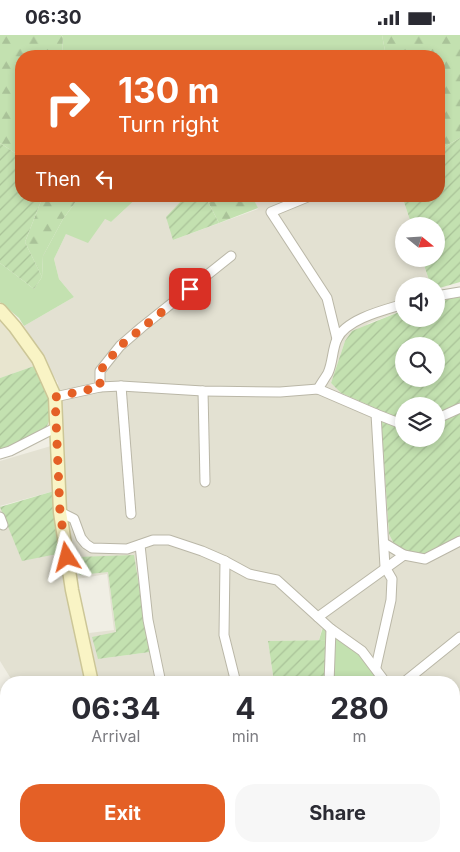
<!DOCTYPE html>
<html lang="en">
<head>
<meta charset="utf-8">
<style>
  body { margin:0; font-family:Inter,sans-serif; background:#f7f7f7; color:#2b2b33; height:100vh; display:flex; flex-direction:column; font-size:19px; white-space:nowrap }
  * { box-sizing:border-box; margin:0 }
  p { font-size:16px; color:#7c7c81 }
  .icon { flex:none; width:28px; height:28px; fill:none; stroke:currentColor; stroke-width:2; stroke-linecap:round; stroke-linejoin:round }
  .map { position:relative; flex:1; overflow:hidden }
  .side { position:absolute; left:0px; top:641px; width:460px; height:176px; display:flex; flex-direction:column; background:#fff; border-radius:20px 20px 0 0; box-shadow:0 2px 8px #0003 }
  .side>* { flex:none }
  .banner { position:absolute; left:15px; top:15px; width:430px; height:152px; border-radius:20px; box-shadow:0 2px 8px #0003; background:#e46026; color:#fff; overflow:hidden }
  .needle { width:32px; rotate:108deg }
  .tools { position:absolute; left:395px; top:182px; display:grid; gap:10px }
  .tools a { display:grid; place-items:center; width:50px; height:50px; border-radius:50%; background:#fff; box-shadow:0 2px 8px #0003; font-size:25px }
  .pin { position:absolute; display:grid; place-items:center; width:42px; height:42px; color:#fff; margin:-21px; border-radius:10px; box-shadow:0 2px 8px #0006 }
  .me { position:absolute; width:55px; margin:-28px; rotate:351deg; stroke-linejoin:round; filter:drop-shadow(0 0 4px #0008) }
  .turn { display:flex; align-items:center; gap:18px; height:105px; padding:0 20px; font-size:22px }
  .turn .icon { width:65px; height:65px; stroke-width:2.5 }
  .turn b { display:block; font-size:35px; line-height:42px }
  .then { display:flex; align-items:center; height:48px; padding:0 20px; background:#0003; gap:10px; font-size:19px }
  .eta { display:flex; justify-content:space-evenly; align-items:center; height:85px; text-align:center }
  .eta b { font-size:30px; font-weight:700; line-height:35px }
  .primary-button { display:flex; gap:10px; margin-top:auto; padding:10px 20px }
  .primary-button a { flex:1; height:58px; border-radius:20px; background:#e46026; color:#fff; font-size:20px; font-weight:700; line-height:58px; text-align:center }
  .primary-button a+a { background:#f7f7f7; color:#2b2b33 }
  .status { display:flex; justify-content:space-between; align-items:center; height:35px; padding:0 25px; background:#fff; direction:ltr }
  .status svg { height:14px; fill:currentColor }
  .map>svg:first-child { display:block }
  .residential { fill:#e3e1d2; fill-rule:evenodd }
  .education { fill:#e8e5cf }
  .grass { fill:#c3e1b0 }
  .forest { fill:url(#forest-firs) }
  .garden { fill:url(#garden-furrows); fill-rule:evenodd }
  .lines { fill:none; stroke-linecap:round; stroke-linejoin:round }
  .street-casing { stroke:#bab7a7; stroke-width:11 }
  .secondary-casing { stroke:#ccc697; stroke-width:15 }
  .street { stroke:#fff; stroke-width:9 }
  .secondary { stroke:#f9f4c5; stroke-width:12 }
  .route { stroke:#e46026; stroke-width:9; stroke-dasharray:0 16.2 }
</style>
</head>
<body>
<div class="status"><b>06:30</b><svg viewBox="0 0 49 12"><path d="M0 12V9h3v3zM5 12V6h3v6zM10 12V3h3v9zM15 12V0h3v12zM26 1h20v11H26zM47 4h2v5h-2z"/></svg></div>
<div class="map">
<svg width="460" height="817" viewBox="0 0 460 817">
  <defs>
    <pattern id="forest-firs" width="22" height="20" patternUnits="userSpaceOnUse" patternTransform="scale(1.25)"><rect width="22" height="20" fill="#c3e1b0"/><path d="M5 1l3.5 6h-7zM16 11l3.5 6h-7z" fill="#a9c298"/></pattern>
    <pattern id="garden-furrows" width="10" height="10" patternUnits="userSpaceOnUse" patternTransform="scale(1.25)"><rect width="10" height="10" fill="#c3e1b0"/><path d="M-1 1l2-2M0 10L10 0M9 11l2-2" fill="none" stroke="#a9c298"/></pattern>
  </defs>
  <rect width="100%" height="100%" fill="#f0eee4"/>
  <g class="residential">
    <path d="M139,161H180L182,165L173,205L258,174L252,161H402L412,191H404V224H422L431,251H404V275L369,288L345,306L331,348L341,358L400,384H404L403,395L381,386L389,499L394,509L424,520L460,501V673L454,671V648L378,647L376,635L323,589L319,605L268,606L274,647H99L89,598L114,595L107,539L77,544L71,512L66,470L64,403L58,348L24,291L74,262L59,244L54,224L66,199L105,184L111,187ZM108,536L150,617L98,624L116,598Z"/>
    <polygon points="51,411 54,456 0,471 62,518 89,647 32,647 28,641 13,647 0,626 0,426"/>
    <polygon points="0,737 6,746 6,811 32,811 36,817 0,817"/>
    <polygon points="104,811 152,811 156,817 106,817"/>
    <polygon points="165,811 347,811 348,817 168,817"/>
  </g>
  <polygon class="education" points="0,279 37,330 0,343"/>
  <g class="grass">
    <polygon points="61,0 382,0 386,21 62,21 63,2"/>
    <polygon points="80,161 139,161 111,187 105,184 88,208 66,199 54,224 59,244 74,262 24,291 19,283 0,267 0,228 34,254 42,242 43,221 63,184"/>
    <polygon points="324,589 372,627 376,635 378,647 327,647 330,605 319,605"/>
  </g>
  <g class="forest">
    <polygon points="0,0 61,0 63,2 62,21 21,21 21,122 0,108"/>
    <polygon points="382,0 460,0 460,103 439,115 439,21 386,21"/>
    <polygon points="43,161 80,161 63,184 43,221 42,242 25,207"/>
    <polygon points="205,161 252,161 258,173 219,188"/>
  </g>
  <g class="garden">
    <polygon points="460,103 460,247 436,254 436,251 431,251 422,224 436,224 436,191 412,191 402,161 439,161 439,115"/>
    <polygon points="0,108 21,122 21,161 43,161 25,207 42,242 34,254 0,228"/>
    <polygon points="180,161 205,161 219,188 173,205 166,182 182,165"/>
    <path d="M460,260V370L436,380V371H404V384H400L341,358L331,348L345,306L352,296L404,275V284H436V267ZM404,311H436V344H404Z"/>
    <polygon points="37,330 51,355 52,379 47,391 29,406 0,415 0,343"/>
    <polygon points="460,378 460,501 424,520 404,516 394,509 389,499 381,385 404,395 404,404 436,404 436,390"/>
    <polygon points="54,456 62,518 22,526 0,472"/>
    <polygon points="134,520 150,617 98,624 92,602 116,597 108,537 79,540 77,522"/>
    <polygon points="330,605 327,647 274,647 268,606"/>
    <polygon points="454,671 460,673 460,817 348,817 347,811 454,811"/>
  </g>
  <g class="lines">
    <defs>
      <g id="street">
        <polyline points="310,161 271,177 327,263 337,304"/>
        <polyline points="436,261 460,257"/>
        <polyline points="121,351 131,479"/>
        <polyline points="100,352 100,336 120,311 142,292 231,221"/>
        <path d="M318,354C321,349 325,343 328,338C333,327 332,315 337,304C346,284 384,275 404,269"/>
        <polyline points="203,356 205,447"/>
        <polyline points="55,362 100,352 121,351 203,356 280,357 318,354 376,379 385,532 392,544 391,565 376,632"/>
        <polyline points="376,379 404,390"/>
        <polyline points="436,384 460,373"/>
        <polyline points="0,419 10,416 57,392"/>
        <polyline points="60,477 74,484 81,503 86,509 92,513 127,514 153,505 169,505 202,516 225,526 249,539 277,545 331,594 362,616 386,648"/>
        <polyline points="0,482 3,490"/>
        <polyline points="384,508 404,520 425,524 460,506"/>
        <polyline points="140,510 148,585 161,648"/>
        <polyline points="225,526 224,600 236,648"/>
        <polyline points="318,582 404,520"/>
        <polyline points="329,648 331,594"/>
        <polyline points="403,648 460,602"/>
        <polyline points="454,669 460,670"/>
        <polyline points="217,811 221,817"/>
        <polyline points="286,811 289,817"/>
        <polyline points="350,811 350,817"/>
        <polyline points="368,817 370,811"/>
      </g>
      <g id="secondary">
        <polyline points="0,275 15,292 38,324 55,362 60,477 72,555 92,648"/>
        <polyline points="154,811 158,817"/>
      </g>
    </defs>
    <use href="#street" class="street-casing"/>
    <use href="#secondary" class="secondary-casing"/>
    <use href="#street" class="street"/>
    <use href="#secondary" class="secondary"/>
  </g>
  <g class="lines">
    <polyline class="route" points="67,522 60,477 55,362 100,352 100,336 120,311 190,254"/>
  </g>
</svg>
<div class="tools">
<a><svg class="needle" viewBox="-14 -14 28 28"><path d="M0-13l5 13h-10z" fill="#e53935"/><path d="M0 13l5-13h-10z" fill="#7c7c81"/></svg></a>
<a><svg class="icon" aria-label="sound" viewBox="0 0 24 24"><path d="M4 9h4l5-4v14l-5-4H4zM17 9q2 3 0 6"/></svg></a>
<a><svg class="icon" aria-label="search" viewBox="0 0 24 24"><circle cx="10" cy="10" r="6"/><path d="M15 15l6 6"/></svg></a>
<a><svg class="icon" aria-label="layers" viewBox="0 0 24 24"><path d="M12 4l9 5-9 5-9-5zM3 14l9 5 9-5"/></svg></a>
</div>
<div class="pin" style="left:190px;top:254px;background:#d93025"><svg class="icon" aria-label="arrive" viewBox="0 0 24 24"><path d="M6 21V4h12l-3 4 3 4H6"/></svg></div>
<svg class="me" style="left:67px;top:522px" viewBox="-20 -20 40 40"><path d="M0-17L14 15 0 8-14 15z" fill="#e46026" stroke="#fff" stroke-width="4"/></svg>
<div class="banner">
<div class="turn"><svg class="icon" aria-label="right" viewBox="0 0 24 24"><path d="M7 20v-9h11M14 6l5 5-5 5"/></svg><div><b>130 m</b>Turn right</div></div>
<div class="then">Then<svg class="icon" aria-label="left" viewBox="0 0 24 24"><path d="M17 20v-9H6M10 6l-5 5 5 5"/></svg></div>
</div>
<section class="side">
<div class="eta">
<div><b>06:34</b><p>Arrival</p></div>
<div><b>4</b><p>min</p></div>
<div><b>280</b><p>m</p></div>
</div>
<div class="primary-button"><a>Exit</a><a>Share</a></div>
</section>
</div>
</body>
</html>
